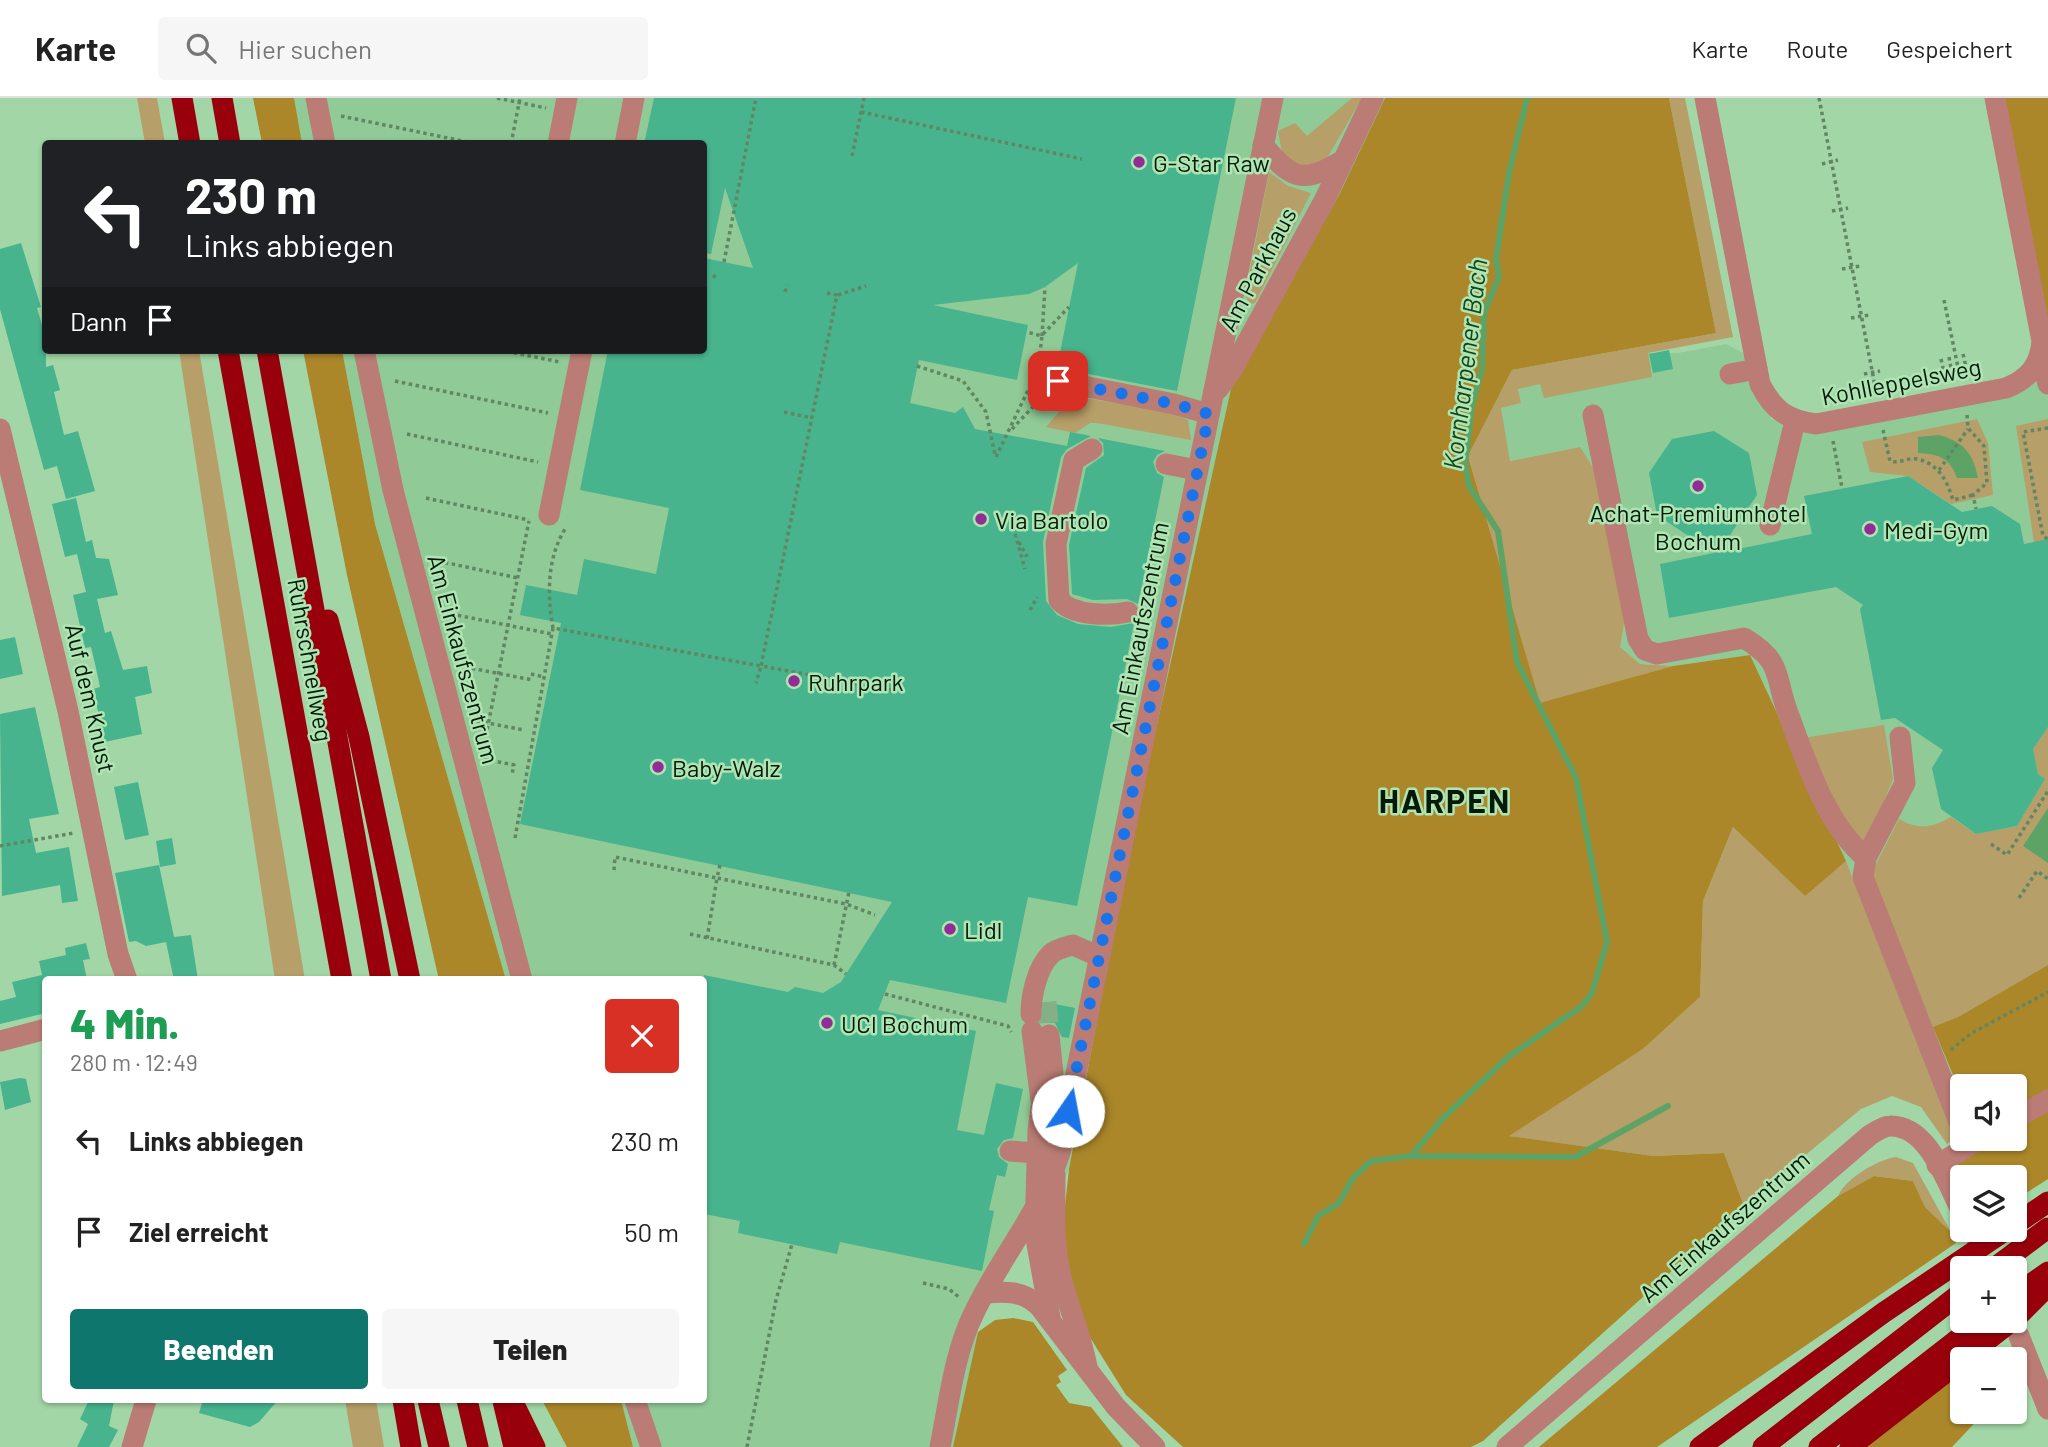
<!DOCTYPE html>
<html lang="de">
<head>
<meta charset="utf-8">
<style>
  body { margin:0; font-family:Barlow,sans-serif; background:#f6f6f6; color:#222; height:100vh; display:flex; flex-direction:column; font-size:26px; white-space:nowrap }
  * { box-sizing:border-box; margin:0 }
  p { font-size:23px; color:#767676 }
  .icon { flex:none; width:38px; height:38px; fill:none; stroke:currentColor; stroke-width:2; stroke-linecap:round; stroke-linejoin:round }
  .map { position:relative; flex:1; overflow:hidden }
  .drawer { position:absolute; left:42px; top:878px; width:665px; height:427px; display:flex; flex-direction:column; background:#fff; border-radius:7px; box-shadow:0 2px 5px #0004 }
  .drawer>* { flex:none }
  .top-card { position:absolute; left:42px; top:42px; width:665px; height:214px; border-radius:7px; box-shadow:0 2px 5px #0004; background:#202124; color:#fff; overflow:hidden }
  .buttons { position:absolute; left:1950px; top:976px; display:grid; gap:14px }
  .buttons a { display:grid; place-items:center; width:77px; height:77px; border-radius:7px; background:#fff; box-shadow:0 2px 5px #0004; font-size:35px }
  .pin { position:absolute; display:grid; place-items:center; width:60px; height:60px; color:#fff; margin:-30px; border-radius:14px; box-shadow:0 4px 10px #0006 }
  .me { position:absolute; width:77px; margin:-38px; rotate:12deg; stroke-linejoin:round; filter:drop-shadow(0 0 5px #0008) }
  .turn { display:flex; align-items:center; gap:24px; height:147px; padding:0 28px; font-size:32px }
  .turn .icon { width:91px; height:91px; stroke-width:2.5 }
  .turn b { display:block; font-size:49px; line-height:60px }
  .then { display:flex; align-items:center; height:66px; padding:0 28px; background:#0003; gap:14px; font-size:26px }
  .round { display:grid; place-items:center; flex:none; width:74px; height:74px; border-radius:7px; background:#f6f6f6 }
  .overview { display:flex; align-items:center; justify-content:space-between; height:119px; padding:0 28px }
  h1 { font-size:42px; font-weight:800; line-height:52px; color:#1e9e55 }
  .cta { display:flex; gap:14px; margin-top:auto; padding:14px 28px }
  .cta a { flex:1; height:80px; border-radius:7px; background:#0f766e; color:#fff; font-size:28px; font-weight:800; line-height:80px; text-align:center }
  .cta a+a { background:#f6f6f6; color:#222 }
  ul { padding:0; list-style:none }
  li { display:flex; align-items:center; gap:21px; height:91px; padding:0 28px }
  li div { flex:1 }
  li b { display:block; font-size:26px }
  li em { font-style:normal }
  header { display:flex; align-items:center; gap:42px; box-sizing:border-box; height:98px; padding:0 35px; background:#fff; border-bottom:2px solid #e0e0e0 }
  header strong { font-size:33px }
  nav { display:flex; gap:38px; margin-inline-start:auto; font-size:24px }
  .search { width:490px; height:63px; background:#f6f6f6; display:flex; align-items:center; gap:18px; box-sizing:border-box; padding:0 24px; border-radius:7px; color:#767676; font-size:26px }
  .map>svg:first-child { display:block }
  .built { fill:#90ca96 }
  .green { fill:#b79f69 }
  .forest { fill:#ab872a }
  .water { fill:#5da365 }
  .lines { fill:none; stroke-linecap:round; stroke-linejoin:round }
  .stream { stroke:#5da365; stroke-width:6 }
  .building { fill:#47b48e }
  .minor-tunnel { stroke:#83b087; stroke-width:21; stroke-dasharray:21 10; stroke-linecap:butt }
  .path { stroke:#608663; stroke-width:3.5; stroke-dasharray:3.5 3.5; stroke-linecap:butt }
  .minor { stroke:#ba7c74; stroke-width:21 }
  .highway { stroke:#98000b; stroke-width:21 }
  .route { stroke:#1a73e8; stroke-width:12; stroke-dasharray:0 21.6 }
  .poi-dot { fill:#912d94; stroke:#afe4b3; stroke-width:2.5 }
  .labels { text-anchor:middle; dominant-baseline:central; stroke-width:5; stroke-linejoin:round; paint-order:stroke }
  .poi-label { font-size:24px; fill:#061a09; stroke:#afe4b3; text-anchor:start }
  .street-label { font-size:24px; fill:#061a09; stroke:#afe4b3 }
  .water-label { font-size:26px; font-style:italic; fill:#13461d; stroke:#afe4b3 }
  .district-label { font-size:32px; font-weight:bold; letter-spacing:2px; fill:#061a09; stroke:#afe4b3 }
</style>
</head>
<body>
<header>
<strong>Karte</strong>
<div class="search"><svg class="icon" aria-label="search" viewBox="0 0 24 24"><circle cx="10" cy="10" r="6"/><path d="M15 15l6 6"/></svg>Hier suchen</div>
<nav><a>Karte</a><a>Route</a><a>Gespeichert</a></nav>
</header>
<div class="map">
<svg width="2048" height="1349" viewBox="0 0 2048 1349">
  <rect width="100%" height="100%" fill="#a2d6a6"/>
  <g class="built">
    <polygon points="294,0 1385,0 1339,97 1127,763 1069,1071 1048,1118 998,1157 975,1231 978,1234 953,1349 633,1349 621,1302 704,1302 704,882 506,882 375,426 342,252 704,252 704,46 302,45"/>
    <polygon points="1726,246 1747,257 1758,303 1771,320 1787,330 2018,295 2032,287 2048,265 2048,867 1958,919 1958,995 1962,998 1962,1036 1954,1040 1846,763 1750,557 1673,568 1640,566 1619,549 1625,520 1580,349 1509,363 1501,310 1521,305 1518,291 1647,255 1678,255"/>
  </g>
  <g class="green">
    <polygon points="137,0 157,0 165,45 145,45"/>
    <polygon points="1352,0 1362,0 1326,62 1301,69 1282,55 1278,33 1295,25 1307,38"/>
    <polygon points="1669,0 1685,0 1733,239 1648,255 1652,279 1544,300 1540,286 1518,291 1521,305 1501,310 1510,363 1580,349 1599,379 1625,520 1620,549 1640,566 1673,568 1540,606 1468,358 1512,272 1716,235"/>
    <polygon points="1269,74 1288,88 1311,95 1255,205 1250,206 1245,197"/>
    <polygon points="179,252 199,252 305,882 275,882"/>
    <polygon points="1072,298 1172,314 1188,322 1191,342 1097,325 1090,325 1075,335 1046,329"/>
    <polygon points="1977,321 1988,345 1993,397 1951,406 1908,378 1870,374 1862,344"/>
    <polygon points="2048,321 2048,443 2034,444 2016,328"/>
    <polygon points="1884,627 1893,681 1867,743 1857,746 1803,640"/>
    <path d="M2048,629V867L1958,919L1933,929L1871,776L1899,721C1918,732 1932,730 1951,719L1976,736L2017,728L2045,681L2038,676L2033,651Z"/>
    <polygon points="1733,729 1804,797 1846,763 1954,1040 1947,1046 1921,1009 1892,998 1861,1011 1744,1108 1724,1055 1653,1058 1508,1038 1643,951 1700,899 1703,803"/>
    <path d="M1896,1059L1913,1065L1951,1134L1925,1109L1913,1083L1874,1078L1838,1098C1846,1080 1877,1062 1896,1059Z"/>
    <polygon points="345,1302 376,1302 384,1349 353,1349"/>
  </g>
  <g class="forest">
    <polygon points="253,0 294,0 302,45 262,45"/>
    <polygon points="1385,0 1669,0 1716,235 1512,272 1468,358 1540,605 1673,568 1750,557 1846,763 1805,798 1733,729 1703,803 1700,899 1643,951 1509,1038 1653,1058 1724,1055 1744,1108 1483,1343 1471,1349 1183,1349 1126,1297 1086,1233 1068,1175 1063,1126 1069,1071 1127,763 1231,291 1339,97"/>
    <polygon points="2002,0 2048,0 2048,225"/>
    <polygon points="303,252 342,252 375,426 506,882 439,882 347,477"/>
    <polygon points="2048,867 2048,1081 2014,1103 2014,1080 1962,1080 1962,1082 1957,1066 1980,1041 2014,1041 2014,989 1962,989 1962,998 1933,929 1958,919"/>
    <polygon points="1874,1078 1913,1083 1925,1109 1951,1134 1956,1145 1657,1349 1539,1349 1838,1098"/>
    <polygon points="1013,1220 1033,1224 1067,1272 1058,1278 1061,1284 1056,1287 1069,1305 1091,1309 1123,1349 953,1349 978,1234 995,1222"/>
    <polygon points="1962,1274 1962,1314 1985,1314 1952,1349 1865,1349"/>
    <polygon points="542,1302 621,1302 633,1349 567,1349"/>
  </g>
  <g class="water">
    <path d="M1939,337C1964,344 1973,355 1978,380H1957C1950,360 1939,356 1918,355V339Z"/>
    <polygon points="2048,710 2048,765 2023,748"/>
  </g>
  <g class="lines">
    <g class="stream">
      <polyline points="1411,1058 1443,1020 1508,959 1582,908 1592,895 1607,844 1576,680 1517,564 1498,433 1469,388 1465,366 1472,308 1482,271 1484,215 1499,179 1496,161 1509,75 1527,0"/>
      <polyline points="1304,1146 1318,1118 1339,1105 1353,1080 1371,1063 1411,1058 1575,1059 1668,1008"/>
    </g>
  </g>
  <g class="building">
    <polygon points="654,0 1236,0 1177,293 1057,270 1078,165 1045,189 1029,196 933,207 1028,227 1017,282 919,262 910,305 955,315 963,309 975,331 1067,348 1070,334 1091,338 1067,351 1061,359 1043,444 1046,503 1057,517 1078,526 1111,529 1134,525 1077,808 1028,799 1006,905 890,882 878,912 976,933 957,1032 984,1037 996,985 1023,991 1013,1040 1004,1042 997,1051 999,1059 1008,1066 1005,1079 997,1077 989,1112 994,1113 982,1173 840,1144 837,1156 738,1135 740,1123 704,1116 704,877 788,894 795,889 823,895 841,884 892,804 520,726 561,525 520,517 526,487 577,497 584,461 656,476 669,410 580,392 608,252 704,252 704,160 753,170 725,90 711,156 704,155 704,46 644,46"/>
    <polygon points="21,145 41,209 37,210 46,241 46,269 53,267 60,292 54,294 64,337 78,333 95,393 66,401 57,368 44,372 0,211 0,151"/>
    <polygon points="1669,252 1673,271 1653,275 1649,256"/>
    <polygon points="1714,333 1749,355 1757,397 1718,455 1812,436 1804,398 1908,378 1962,414 1992,408 2020,426 2024,446 2048,441 2048,629 2033,651 2038,676 2045,681 2017,728 1976,736 1941,711 1932,670 1943,652 1895,620 1881,622 1860,511 1863,507 1836,489 1669,520 1660,466 1714,455 1657,417 1649,375 1672,341"/>
    <polygon points="1098,340 1165,353 1157,357 1153,364 1157,375 1164,379 1138,506 1127,501 1093,502 1072,496 1069,447 1086,370 1104,357 1103,345"/>
    <polygon points="76,400 86,444 92,442 96,460 109,461 118,497 97,501 105,535 111,533 123,572 147,568 152,595 135,599 142,636 105,644 93,591 100,589 96,570 91,549 85,550 73,497 86,494 77,456 65,459 52,406"/>
    <polygon points="15,539 23,576 0,581 0,542"/>
    <polygon points="35,609 59,716 29,721 36,755 69,749 78,803 62,805 60,787 2,798 0,616"/>
    <polygon points="138,684 149,737 125,742 114,689"/>
    <polygon points="172,740 176,766 160,769 156,743"/>
    <polygon points="159,767 174,839 191,837 198,882 174,882 166,844 146,848 136,843 129,844 115,775"/>
    <polygon points="86,845 90,861 83,862 87,882 46,882 46,915 0,926 0,903 16,899 12,884 42,877 39,863 66,857 65,850"/>
    <polygon points="1045,904 1075,910 1069,940 1062,939 1055,925 1041,924"/>
    <polygon points="20,980 26,981 31,1004 5,1012 0,984"/>
    <polygon points="89,1302 114,1302 109,1328 118,1332 109,1349 77,1349 88,1326 80,1321"/>
    <polygon points="203,1302 278,1302 259,1324 250,1329 199,1315"/>
  </g>
  <g class="lines">
    <polyline class="minor-tunnel" points="1046,904 1049,937"/>
    <g class="path">
      <polyline points="497,0 546,10"/>
      <polyline points="1819,0 1876,293"/>
      <polyline points="861,14 1082,61"/>
      <polyline points="341,18 477,46"/>
      <polyline points="511,46 520,0"/>
      <polyline points="852,58 864,0"/>
      <polyline points="1822,66 1838,62"/>
      <polyline points="1832,113 1848,110"/>
      <polyline points="724,164 756,0"/>
      <polyline points="1842,171 1860,168"/>
      <polyline points="714,180 715,174"/>
      <polyline points="785,194 787,187"/>
      <polyline points="827,195 837,197 761,568 897,593"/>
      <polyline points="838,197 866,188"/>
      <polyline points="1944,202 1960,279"/>
      <polyline points="1851,220 1869,217"/>
      <polyline points="1043,236 1069,209"/>
      <polyline points="1042,238 1045,189"/>
      <polyline points="500,252 560,264"/>
      <polyline points="1963,256 1968,278"/>
      <polyline points="1949,259 1953,281"/>
      <polyline points="1941,261 1946,283"/>
      <polyline points="917,268 963,283 986,314 995,357"/>
      <polyline points="1864,276 1880,273"/>
      <polyline points="395,283 548,315"/>
      <polyline points="784,314 812,320"/>
      <polyline points="1967,317 1968,330 1984,348 1987,385 1973,397 1976,411"/>
      <polyline points="2048,330 2023,334 2043,438 2048,441"/>
      <polyline points="1012,331 1045,296"/>
      <path d="M1883,332L1890,363C1900,366 1908,359 1917,361C1939,366 1947,383 1953,402L1973,397"/>
      <polyline points="407,336 538,364"/>
      <polyline points="1833,343 1842,390"/>
      <polyline points="996,359 1032,284 1039,264 1042,238 1027,234"/>
      <polyline points="1939,372 1968,331"/>
      <polyline points="426,400 529,422"/>
      <polyline points="1015,436 1025,471"/>
      <polyline points="1019,444 1027,459"/>
      <polyline points="438,463 518,480"/>
      <polyline points="1030,512 1037,499"/>
      <polyline points="451,516 552,536"/>
      <path d="M553,530C547,497 547,460 565,431"/>
      <polyline points="465,569 533,582"/>
      <polyline points="531,576 544,579"/>
      <polyline points="477,623 524,632"/>
      <polyline points="483,652 529,423"/>
      <polyline points="484,661 514,667 512,676"/>
      <polyline points="515,740 553,530 761,568 756,585"/>
      <polyline points="1991,746 2007,757 2048,693"/>
      <polyline points="0,748 74,735"/>
      <polyline points="720,767 717,780 846,806 875,817"/>
      <polyline points="614,772 615,759 717,780 707,841"/>
      <polyline points="2019,800 2037,773 2048,781"/>
      <polyline points="690,836 834,867 846,876"/>
      <polyline points="834,867 849,794"/>
      <polyline points="885,896 1008,928 1011,934"/>
      <polyline points="1951,952 1970,936 2048,894"/>
      <polyline points="923,1185 949,1191 960,1200"/>
      <polyline points="747,1349 776,1202 792,1146"/>
    </g>
    <g class="minor">
      <polyline points="316,0 325,46"/>
      <path d="M1705,0L1760,286C1773,312 1787,322 1816,326L2006,290C2028,281 2040,268 2042,243L1995,0"/>
      <polyline points="558,46 567,0"/>
      <polyline points="625,46 634,0"/>
      <path d="M1263,47C1290,80 1302,87 1340,64"/>
      <polyline points="364,252 393,392 522,882"/>
      <polyline points="2041,257 2048,286"/>
      <polyline points="1730,276 1757,271"/>
      <polyline points="1058,283 1174,306 1209,316"/>
      <polyline points="1218,291 1232,272 1325,101 1373,0"/>
      <path d="M1593,317L1638,541L1645,552L1657,556L1744,540C1784,564 1774,578 1788,615C1806,664 1826,726 1866,760"/>
      <polyline points="0,331 68,613 118,856 127,882"/>
      <path d="M1092,351L1074,362L1056,446L1059,502C1073,518 1108,518 1128,514"/>
      <polyline points="1166,366 1197,372"/>
      <polyline points="549,417 582,252"/>
      <polyline points="1770,427 1795,323"/>
      <polyline points="1900,639 1905,685 1866,760 1863,779 1962,1032"/>
      <path d="M1031,916C1031,898 1037,869 1051,856C1056,851 1066,849 1073,847L1100,859"/>
      <polyline points="1032,933 1041,1003"/>
      <polyline points="1049,937 1053,976 1041,1009 1038,1032 1035,1135 1050,1219"/>
      <polyline points="0,943 46,931"/>
      <polyline points="2014,1021 2048,1002"/>
      <polyline points="1010,1053 1050,1056"/>
      <polyline points="1937,1067 1980,1041"/>
      <path d="M1055,1076C1055,1109 1053,1142 1060,1174C1067,1207 1081,1236 1087,1269"/>
      <polyline points="1971,1132 1974,1137"/>
      <path d="M986,1195C1007,1193 1023,1193 1039,1208L1116,1309L1155,1349"/>
      <polyline points="2019,1238 2048,1311"/>
      <polyline points="635,1302 651,1349"/>
      <polyline points="132,1349 146,1302"/>
      <path d="M940,1349C949,1305 954,1255 974,1215C1000,1160 1040,1114 1060,1055L1273,0"/>
      <path d="M1507,1349L1870,1037C1875,1034 1884,1028 1890,1028C1929,1027 1947,1086 1962,1114"/>
    </g>
    <g class="highway">
      <polyline points="182,0 190,46"/>
      <polyline points="222,0 230,46"/>
      <polyline points="228,252 342,882"/>
      <polyline points="267,252 381,882"/>
      <polyline points="328,522 359,639 410,882"/>
      <polyline points="2014,1127 2048,1104"/>
      <polyline points="1993,1171 2048,1130"/>
      <polyline points="2014,1198 2048,1174"/>
      <polyline points="2014,1222 2048,1188"/>
      <polyline points="403,1302 411,1349"/>
      <polyline points="428,1302 439,1349"/>
      <polyline points="467,1302 478,1349"/>
      <polyline points="512,1302 535,1349"/>
      <polyline points="503,1303 514,1349"/>
      <polyline points="1700,1349 1883,1215 2006,1132"/>
      <polyline points="1763,1349 1962,1194"/>
      <polyline points="1819,1349 1981,1223"/>
      <polyline points="1850,1349 2012,1223"/>
    </g>
  </g>
  <g class="lines">
    <polyline class="route" points="1058,283 1174,306 1209,316 1068,1013"/>
  </g>
  <g class="poi-dot">
    <circle cx="1139" cy="64" r="7"/>
    <circle cx="1698" cy="388" r="7"/>
    <circle cx="981" cy="421" r="7"/>
    <circle cx="1870" cy="431" r="7"/>
    <circle cx="794" cy="583" r="7"/>
    <circle cx="658" cy="669" r="7"/>
    <circle cx="950" cy="831" r="7"/>
    <circle cx="827" cy="925" r="7"/>
  </g>
  <g class="labels">
    <g class="poi-label">
      <text x="1153" y="64">G-Star Raw</text>
      <text x="1698" y="414" text-anchor="middle">Achat-Premiumhotel<tspan x="1698" dy="28">Bochum</tspan></text>
      <text x="995" y="421">Via Bartolo</text>
      <text x="1884" y="431">Medi-Gym</text>
      <text x="808" y="583">Ruhrpark</text>
      <text x="672" y="669">Baby-Walz</text>
      <text x="964" y="831">Lidl</text>
      <text x="841" y="925">UCI Bochum</text>
    </g>
    <g class="street-label">
      <text transform="translate(1257 171) rotate(-62)">Am Parkhaus</text>
      <text transform="translate(1901 283) rotate(-11)">Kohlleppelsweg</text>
      <text transform="translate(1139 530) rotate(-79)">Am Einkaufszentrum</text>
      <text transform="translate(464 561) rotate(75)">Am Einkaufszentrum</text>
      <text transform="translate(311 562) rotate(80)">Ruhrschnellweg</text>
      <text transform="translate(91 600) rotate(77)">Auf dem Knust</text>
      <text transform="translate(1724 1128) rotate(-41)">Am Einkaufszentrum</text>
    </g>
    <g class="water-label">
      <text transform="translate(1464 266) rotate(-83)">Kornharpener Bach</text>
    </g>
    <g class="district-label">
      <text x="1445" y="702">HARPEN</text>
    </g>
  </g>
</svg>
<div class="buttons">
<a><svg class="icon" aria-label="sound" viewBox="0 0 24 24"><path d="M4 9h4l5-4v14l-5-4H4zM17 9q2 3 0 6"/></svg></a>
<a><svg class="icon" aria-label="layers" viewBox="0 0 24 24"><path d="M12 4l9 5-9 5-9-5zM3 14l9 5 9-5"/></svg></a>
<a>+</a>
<a>−</a>
</div>
<div class="pin" style="left:1058px;top:283px;background:#d93025"><svg class="icon" aria-label="arrive" viewBox="0 0 24 24"><path d="M6 21V4h12l-3 4 3 4H6"/></svg></div>
<svg class="me" style="left:1068px;top:1013px" viewBox="-20 -20 40 40"><circle r="19" fill="#fff"/><path d="M0-13L10 11 0 6-10 11z" fill="#1a73e8"/></svg>
<div class="top-card">
<div class="turn"><svg class="icon" aria-label="left" viewBox="0 0 24 24"><path d="M17 20v-9H6M10 6l-5 5 5 5"/></svg><div><b>230 m</b>Links abbiegen</div></div>
<div class="then">Dann<svg class="icon" aria-label="arrive" viewBox="0 0 24 24"><path d="M6 21V4h12l-3 4 3 4H6"/></svg></div>
</div>
<section class="drawer">
<div class="overview"><div><h1>4 Min.</h1><p>280 m · 12:49</p></div><a class="round" style="background:#d93025;color:#fff"><svg class="icon" aria-label="close" viewBox="0 0 24 24"><path d="M6 6l12 12M18 6L6 18"/></svg></a></div>
<ul>
<li><svg class="icon" aria-label="left" viewBox="0 0 24 24"><path d="M17 20v-9H6M10 6l-5 5 5 5"/></svg><div><b>Links abbiegen</b></div><em>230 m</em></li>
<li><svg class="icon" aria-label="arrive" viewBox="0 0 24 24"><path d="M6 21V4h12l-3 4 3 4H6"/></svg><div><b>Ziel erreicht</b></div><em>50 m</em></li>
</ul>
<div class="cta"><a>Beenden</a><a>Teilen</a></div>
</section>
</div>
</body>
</html>
